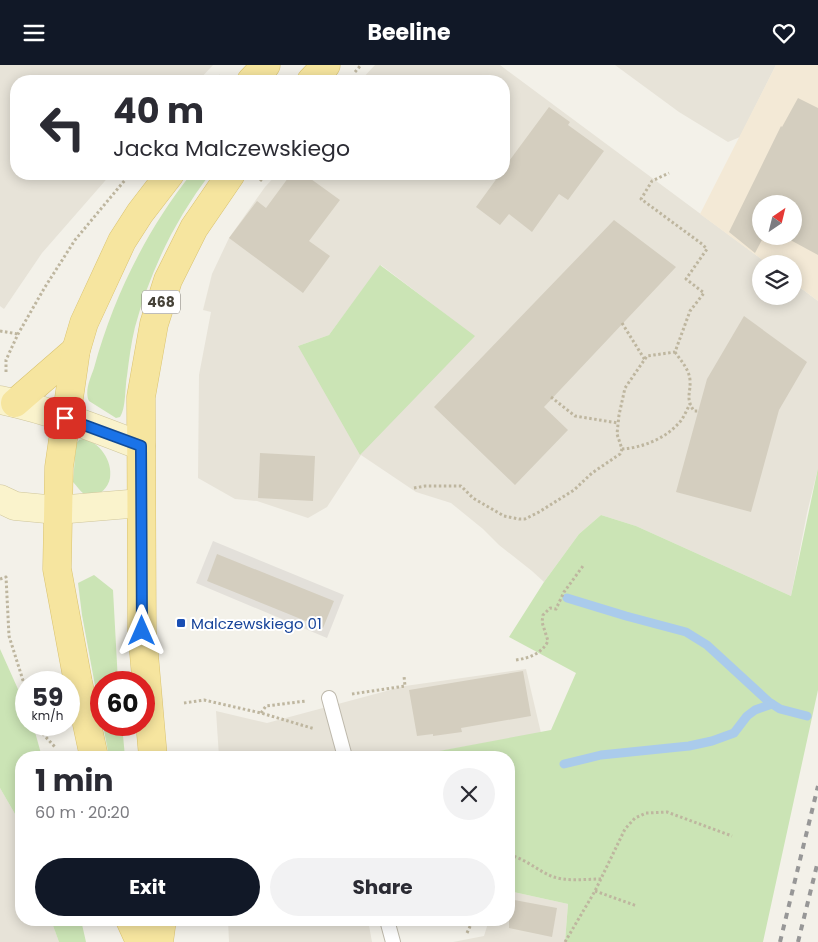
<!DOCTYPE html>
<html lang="en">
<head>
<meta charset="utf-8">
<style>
  body { margin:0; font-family:Poppins,sans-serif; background:#f2f2f3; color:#2b2b33; height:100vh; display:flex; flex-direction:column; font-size:19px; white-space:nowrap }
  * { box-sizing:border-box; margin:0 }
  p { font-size:16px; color:#7c7c81 }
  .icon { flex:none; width:28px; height:28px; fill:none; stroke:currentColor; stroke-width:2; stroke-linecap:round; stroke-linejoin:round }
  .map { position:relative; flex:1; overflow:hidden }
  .panel { position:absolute; left:15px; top:686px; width:500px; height:175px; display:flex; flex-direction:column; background:#fff; border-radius:20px; box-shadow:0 2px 12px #0003 }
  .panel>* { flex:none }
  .banner { position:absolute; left:10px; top:10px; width:500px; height:105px; border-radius:20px; box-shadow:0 2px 12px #0003; background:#fff; color:#2b2b33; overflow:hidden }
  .needle { width:32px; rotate:35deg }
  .fabs { position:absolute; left:752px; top:130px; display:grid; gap:10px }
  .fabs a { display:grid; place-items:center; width:50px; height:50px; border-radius:50%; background:#fff; box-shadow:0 2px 12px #0003; font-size:25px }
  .speed { position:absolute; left:15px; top:606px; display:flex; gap:10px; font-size:25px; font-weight:700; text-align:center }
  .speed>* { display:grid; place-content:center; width:65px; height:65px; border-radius:50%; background:#fff; box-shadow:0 2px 12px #0003; line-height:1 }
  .speed small { font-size:12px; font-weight:400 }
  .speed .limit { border:8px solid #d22; background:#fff; color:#111 }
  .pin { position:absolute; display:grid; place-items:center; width:42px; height:42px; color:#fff; margin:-21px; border-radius:10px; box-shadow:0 2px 8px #0006 }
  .me { position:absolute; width:55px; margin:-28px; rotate:0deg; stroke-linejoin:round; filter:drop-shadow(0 0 4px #0008) }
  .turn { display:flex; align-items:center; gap:18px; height:105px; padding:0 20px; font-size:22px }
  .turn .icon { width:65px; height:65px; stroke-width:2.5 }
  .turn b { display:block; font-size:35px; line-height:42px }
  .round { display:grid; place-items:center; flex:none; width:52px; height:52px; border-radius:26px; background:#f2f2f3 }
  .overview { display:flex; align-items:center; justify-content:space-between; height:85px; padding:0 20px }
  h1 { font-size:30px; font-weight:700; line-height:38px }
  .cta { display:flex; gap:10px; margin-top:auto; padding:10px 20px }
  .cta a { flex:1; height:58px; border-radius:30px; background:#111827; color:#fff; font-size:20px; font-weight:700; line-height:58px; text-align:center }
  .cta a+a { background:#f2f2f3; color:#2b2b33 }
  header { display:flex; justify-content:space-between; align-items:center; height:65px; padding:0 20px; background:#111827; color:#fff; font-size:22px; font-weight:700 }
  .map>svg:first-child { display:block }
  .residential { fill:#e7e3d8; fill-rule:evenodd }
  .commercial { fill:#f3e9d6; fill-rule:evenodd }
  .industrial { fill:#e3e0da }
  .green { fill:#cbe4b5 }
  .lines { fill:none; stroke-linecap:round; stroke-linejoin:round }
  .stream { stroke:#aacbeb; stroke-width:9 }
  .building { fill:#d4cebf }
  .service-casing { stroke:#beb9ac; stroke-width:16 }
  .secondary-casing { stroke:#cfc69c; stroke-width:29 }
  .primary-casing { stroke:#dac370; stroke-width:29 }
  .path { stroke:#beb69f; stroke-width:3; stroke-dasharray:2.5 2.5; stroke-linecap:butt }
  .service { stroke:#fff; stroke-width:14 }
  .secondary { stroke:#faf3cc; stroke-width:28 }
  .primary { stroke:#f6e59f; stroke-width:28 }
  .rail { stroke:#979797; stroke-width:4; stroke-dasharray:6 6; stroke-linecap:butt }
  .route-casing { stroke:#114b97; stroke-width:12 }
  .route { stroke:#1a73e8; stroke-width:9 }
  .transit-dot { fill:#1a4fb4; stroke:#fff; stroke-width:2 }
  .labels { text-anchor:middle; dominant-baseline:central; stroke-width:4; stroke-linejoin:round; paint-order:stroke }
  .shield { fill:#fff; stroke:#7e7b74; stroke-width:1 }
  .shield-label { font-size:14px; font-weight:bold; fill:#464238 }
  .transit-label { font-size:15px; fill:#164399; stroke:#fff; text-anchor:start }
</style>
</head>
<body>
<header><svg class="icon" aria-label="menu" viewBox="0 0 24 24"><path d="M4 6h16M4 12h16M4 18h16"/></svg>Beeline<svg class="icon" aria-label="heart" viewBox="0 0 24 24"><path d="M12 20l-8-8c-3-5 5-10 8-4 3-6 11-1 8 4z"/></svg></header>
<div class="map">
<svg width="818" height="877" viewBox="0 0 818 877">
  <rect width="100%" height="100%" fill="#f3f1e9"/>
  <g class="residential">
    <polygon points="0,0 213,0 198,16 16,16 16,109 111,109 42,188 4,244 0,241"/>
    <path d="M375,0H500L768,199H761V231H794V218L818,236V403L807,448L791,531L636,461L601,450L579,469L544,517L532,506L499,480L483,464L451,438L416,427L361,390L327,442L308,453L257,436L235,434L198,413L199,310L211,247L203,245L212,209L229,173L265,122L277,109H504V16H360ZM381,200L474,271L298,281L329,270Z"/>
    <polygon points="615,0 776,0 740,72 728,77 679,47"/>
    <polygon points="526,604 541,668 407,692 219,692 216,646 267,658 405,621"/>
    <polygon points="0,723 15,749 21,767 21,855 51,855 59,877 0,877"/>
    <polygon points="509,826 568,839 565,877 453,877 484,871 489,855 509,855"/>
    <polygon points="228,855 368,855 372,877 229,877"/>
  </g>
  <path class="commercial" d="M776,0H818V236L794,218V199H768L700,149ZM761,139H794V171H761Z"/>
  <polygon class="industrial" points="213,476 344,530 327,573 196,518"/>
  <g class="green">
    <path d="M191,109H210C175,155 150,206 135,262C131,278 129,295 127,311C125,321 126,344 120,352L116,353L89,336C84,326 91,312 94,303C113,233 146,166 191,109Z"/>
    <polygon points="380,200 475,271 360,390 298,281 329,270"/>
    <path d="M83,374C99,376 113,396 110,413C108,425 95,435 84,429C80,426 77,421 73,417L76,379L79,375Z"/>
    <polygon points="818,403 818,625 763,877 565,877 568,839 509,826 509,692 407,692 551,665 576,608 509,572 544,517 579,469 601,450 636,461 791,531"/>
    <polygon points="94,510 113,525 118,617 101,618 101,653 82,550 78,518"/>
    <polygon points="0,584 26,642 26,660 33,660 42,692 21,692 21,767 15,749 0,723"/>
    <polygon points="103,660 122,660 125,692 109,692"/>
    <polygon points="51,855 81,855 86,877 59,877"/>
  </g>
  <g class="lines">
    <g class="stream">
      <polyline points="567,533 626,551 686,567 707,580 769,637 780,644 807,651"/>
      <polyline points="564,699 601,690 689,681 712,676 734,668 747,651 755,645 772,639"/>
    </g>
  </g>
  <g class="building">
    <polygon points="798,33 818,43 818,190 783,171 794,171 794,139 761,139 761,171 764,171 755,188 729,167 781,61 782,62"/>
    <polygon points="549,42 570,57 568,60 604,86 568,135 559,129 532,167 509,149 500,160 476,142 500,109 504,109 504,103"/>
    <polygon points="291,109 304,109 340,135 309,176 330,191 303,228 229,173 257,136 266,143"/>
    <polygon points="614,155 676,202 544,342 568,365 515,420 434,342"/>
    <polygon points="744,251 807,297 779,345 751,447 676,427 707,314"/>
    <polygon points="260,388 315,391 313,436 258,433"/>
    <polygon points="217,489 334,536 323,563 207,516"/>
    <polygon points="523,606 531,651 461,663 462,667 433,671 433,669 417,671 409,625"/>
    <polygon points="509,834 557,843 552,872 509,863"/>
  </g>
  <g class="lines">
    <defs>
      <g id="service">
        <polyline points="329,633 345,692"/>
        <polyline points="387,855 393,877"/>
      </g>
      <g id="secondary">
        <path d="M0,335C49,345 95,363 141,381"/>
        <polyline points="0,434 15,441 57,445 141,438"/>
      </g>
      <g id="primary">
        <polyline points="251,16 266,0"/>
        <polyline points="311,16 326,0"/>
        <polyline points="15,338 76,285"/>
        <polyline points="94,692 78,617 57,504 59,402 76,285 84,258 122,176 140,148 170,109"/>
        <polyline points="153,692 142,566 141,332 154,259 168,215 194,163 231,109"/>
        <polyline points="130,855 140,877"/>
        <polyline points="159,877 162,855"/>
      </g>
    </defs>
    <use href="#service" class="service-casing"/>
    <use href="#secondary" class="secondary-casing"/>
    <use href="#primary" class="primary-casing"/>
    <g class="path">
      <polyline points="355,7 361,0"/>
      <polyline points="215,16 222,9"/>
      <polyline points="260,116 266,109"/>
      <polyline points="622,258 645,295"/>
      <polyline points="0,266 18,269"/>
      <path d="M675,287C681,296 689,304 690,315C691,328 685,333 694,346H698"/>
      <polyline points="6,307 6,295 18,269 45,222 75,175 130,109"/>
      <polyline points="551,332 575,351 618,358"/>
      <path d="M622,384C641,383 664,374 677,360C683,355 686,346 690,339"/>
      <polyline points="414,423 425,421 461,421 473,433 504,451 519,454 525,454 539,447 574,425 592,408 620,389 622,384 617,369 619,350 625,323 647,291 675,287 690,246 704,228 686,214 707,184 702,179 641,134 652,116 669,108"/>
      <polyline points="0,514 6,512 9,571 26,625"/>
      <path d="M516,595C530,593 542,588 548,576L542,557L543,550L550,543L556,544L564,527L583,501"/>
      <polyline points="352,629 405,621 404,611"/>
      <polyline points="184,638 204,635 261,648 315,664"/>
      <polyline points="261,648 266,641 306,636"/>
      <polyline points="38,660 40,666 56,683"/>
      <path d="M509,790C524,793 537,805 551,811C566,817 585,814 602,814"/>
      <polyline points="595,826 637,841"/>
      <polyline points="467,868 473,855"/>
      <polyline points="565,877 595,826 625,764 635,753 646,748 667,747 732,771"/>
    </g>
    <use href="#service" class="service"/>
    <use href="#secondary" class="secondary"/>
    <use href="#primary" class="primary"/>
    <g class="rail">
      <polyline points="780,877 818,721"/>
      <polyline points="798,877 818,796"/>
    </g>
  </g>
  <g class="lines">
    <defs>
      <polyline id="route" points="65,353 141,381 142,566"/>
    </defs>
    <use href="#route" class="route-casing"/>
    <use href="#route" class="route"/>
  </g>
  <rect class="transit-dot" x="176" y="553" width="10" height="10" rx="2.5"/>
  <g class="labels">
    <rect class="shield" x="142" y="225.5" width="38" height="23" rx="4"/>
    <g class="shield-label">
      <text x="161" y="237">468</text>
    </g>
    <g class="transit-label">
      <text x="191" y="558">Malczewskiego 01</text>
    </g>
  </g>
</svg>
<div class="fabs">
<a><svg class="needle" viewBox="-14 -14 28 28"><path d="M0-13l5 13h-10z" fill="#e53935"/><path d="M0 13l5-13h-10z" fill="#7c7c81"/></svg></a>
<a><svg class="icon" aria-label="layers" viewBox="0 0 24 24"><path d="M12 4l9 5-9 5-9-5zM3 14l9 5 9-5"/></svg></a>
</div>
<div class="speed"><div>59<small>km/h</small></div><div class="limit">60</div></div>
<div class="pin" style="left:65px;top:353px;background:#d93025"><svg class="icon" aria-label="arrive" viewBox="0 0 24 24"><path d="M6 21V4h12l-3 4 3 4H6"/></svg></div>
<svg class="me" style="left:142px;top:566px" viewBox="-20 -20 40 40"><path d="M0-17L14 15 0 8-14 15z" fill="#1a73e8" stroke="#fff" stroke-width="4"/></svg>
<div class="banner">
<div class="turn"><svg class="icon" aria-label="left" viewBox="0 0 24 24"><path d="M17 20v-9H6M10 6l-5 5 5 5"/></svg><div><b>40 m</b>Jacka Malczewskiego</div></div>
</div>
<section class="panel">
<div class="overview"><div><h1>1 min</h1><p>60 m · 20:20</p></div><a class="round"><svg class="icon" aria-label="close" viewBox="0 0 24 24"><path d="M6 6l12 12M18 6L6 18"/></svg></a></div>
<div class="cta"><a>Exit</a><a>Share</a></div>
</section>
</div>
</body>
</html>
